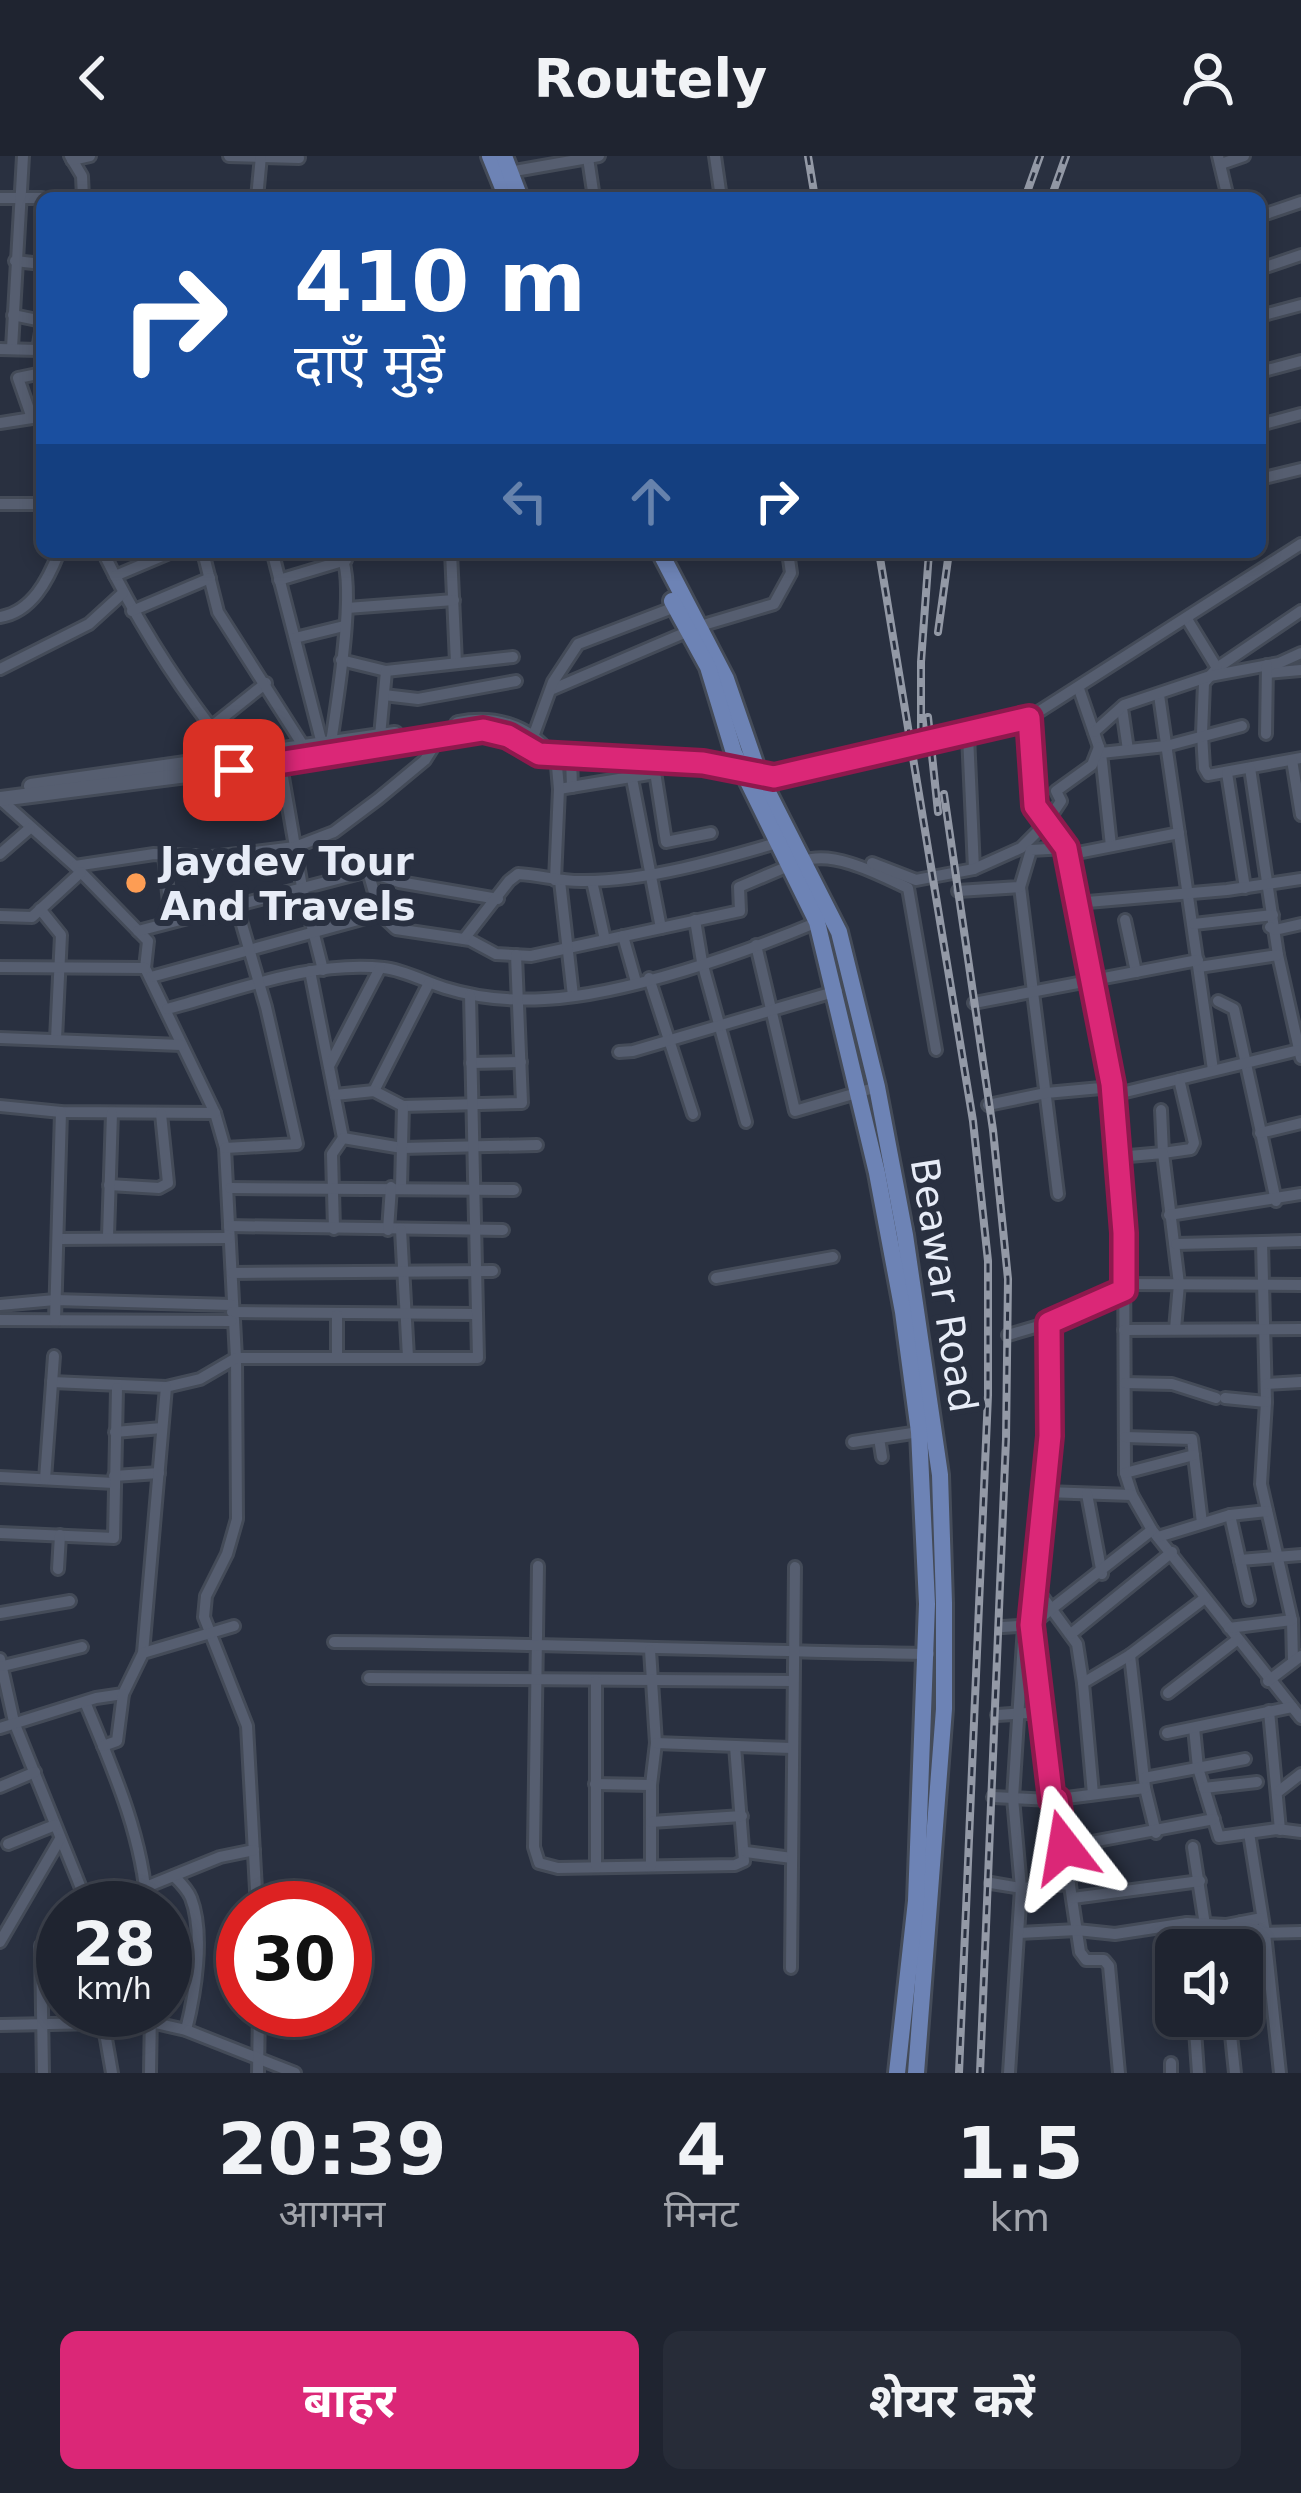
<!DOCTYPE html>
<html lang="hi">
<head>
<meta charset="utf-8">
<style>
  body { margin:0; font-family:"DejaVu Sans","Noto Sans Devanagari",sans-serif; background:#272c38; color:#f1f3f6; height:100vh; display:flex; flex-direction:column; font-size:45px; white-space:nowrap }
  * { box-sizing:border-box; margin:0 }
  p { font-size:39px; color:#a1a4ab }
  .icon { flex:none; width:66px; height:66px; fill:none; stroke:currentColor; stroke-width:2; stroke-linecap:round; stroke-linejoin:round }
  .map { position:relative; height:1917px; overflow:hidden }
  .drawer { display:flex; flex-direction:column; background:#1f2430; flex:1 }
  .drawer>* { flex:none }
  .banner { position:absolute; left:36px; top:36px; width:1230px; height:366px; border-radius:18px; box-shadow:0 6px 18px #0003,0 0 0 3px #3c414c; background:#1a4fa0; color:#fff; overflow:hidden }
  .fabs { position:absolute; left:1155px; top:1773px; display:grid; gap:24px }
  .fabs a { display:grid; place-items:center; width:108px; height:108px; border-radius:18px; background:#1f2430; box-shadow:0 6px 18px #0003,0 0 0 3px #3c414c; font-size:60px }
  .speed { position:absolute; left:36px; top:1725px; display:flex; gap:24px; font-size:60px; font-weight:700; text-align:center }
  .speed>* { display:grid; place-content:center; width:156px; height:156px; border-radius:50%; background:#1f2430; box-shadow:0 6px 18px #0003,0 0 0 3px #3c414c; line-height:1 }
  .speed small { font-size:30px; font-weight:400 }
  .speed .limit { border:18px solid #d22; background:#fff; color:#111 }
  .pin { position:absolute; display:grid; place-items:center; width:102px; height:102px; color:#fff; margin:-51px; border-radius:24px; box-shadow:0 6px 18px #0006 }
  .me { position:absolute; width:132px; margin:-66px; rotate:346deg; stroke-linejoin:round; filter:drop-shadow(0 0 9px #0008) }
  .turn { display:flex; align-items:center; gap:42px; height:252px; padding:0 60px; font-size:54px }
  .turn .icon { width:156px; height:156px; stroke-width:2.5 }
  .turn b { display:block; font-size:84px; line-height:102px }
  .lanes { display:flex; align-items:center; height:114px; padding:0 60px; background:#0003; justify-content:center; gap:60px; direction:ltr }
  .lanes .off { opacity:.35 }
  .eta { display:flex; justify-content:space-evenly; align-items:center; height:204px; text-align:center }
  .eta b { font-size:72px; font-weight:700; line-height:84px }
  .button { display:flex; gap:24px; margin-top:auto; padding:24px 60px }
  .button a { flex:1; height:138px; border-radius:18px; background:#db2777; color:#fff; font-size:48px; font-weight:700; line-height:138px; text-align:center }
  .button a+a { background:#272c38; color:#f1f3f6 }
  header { display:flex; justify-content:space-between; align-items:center; height:156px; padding:0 60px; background:#1f2430; font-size:54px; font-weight:700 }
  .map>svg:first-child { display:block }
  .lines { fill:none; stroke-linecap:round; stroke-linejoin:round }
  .minor-casing { stroke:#444b58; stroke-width:16 }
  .tertiary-casing { stroke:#444b58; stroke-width:20 }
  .primary-casing { stroke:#444b58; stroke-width:22 }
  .minor { stroke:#565e70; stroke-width:10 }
  .tertiary { stroke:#565e70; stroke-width:14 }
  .primary { stroke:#6d83b5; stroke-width:16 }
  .rail-casing { stroke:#9399a6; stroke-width:8 }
  .rail { stroke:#293040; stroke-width:3; stroke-dasharray:9; stroke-linecap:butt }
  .route-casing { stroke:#8e194d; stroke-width:30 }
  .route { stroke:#db2777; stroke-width:21 }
  .poi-dot { fill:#fd9d54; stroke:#293040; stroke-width:4.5 }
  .labels { text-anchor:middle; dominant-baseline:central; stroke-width:12; stroke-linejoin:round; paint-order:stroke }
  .poi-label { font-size:39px; font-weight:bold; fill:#e7ecf7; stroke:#293040; text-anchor:start }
  .street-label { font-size:39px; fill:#e7ecf7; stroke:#293040 }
</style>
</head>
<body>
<header><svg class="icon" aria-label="back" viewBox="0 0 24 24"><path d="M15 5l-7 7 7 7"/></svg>Routely<svg class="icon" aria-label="person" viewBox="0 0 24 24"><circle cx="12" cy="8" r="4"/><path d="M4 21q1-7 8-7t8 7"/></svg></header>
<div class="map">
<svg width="1301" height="1917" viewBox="0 0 1301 1917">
  <rect width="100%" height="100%" fill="#293040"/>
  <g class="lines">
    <defs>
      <g id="minor">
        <polyline points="70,0 82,20 83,42"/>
        <polyline points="229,0 299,2"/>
        <polyline points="715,0 721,42"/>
        <polyline points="1218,0 1228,42"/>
        <polyline points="588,2 594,42"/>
        <polyline points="72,4 90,0"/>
        <polyline points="1221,8 1244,0"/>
        <polyline points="509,16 599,0"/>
        <polyline points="0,42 42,42"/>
        <polyline points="257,42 261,0"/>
        <polyline points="1260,60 1301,46"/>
        <polyline points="15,105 42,108"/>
        <polyline points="1260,113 1301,99"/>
        <polyline points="13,159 42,165"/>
        <polyline points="1260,160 1301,149"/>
        <polyline points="12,192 23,0"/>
        <polyline points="0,193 38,194 42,170"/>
        <polyline points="1260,216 1301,205"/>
        <polyline points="0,267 32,262 18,222 42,217"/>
        <polyline points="1260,269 1301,258"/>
        <polyline points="1260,323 1301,313"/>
        <polyline points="0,348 42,348"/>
        <path d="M103,396C134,459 168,515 211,571L266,527"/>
        <polyline points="203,396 218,456 304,591"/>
        <polyline points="451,396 456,507"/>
        <polyline points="274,402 322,588"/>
        <polyline points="115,420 172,396"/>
        <polyline points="279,424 346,404"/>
        <polyline points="347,452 454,444"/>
        <polyline points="132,455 210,422"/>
        <polyline points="1301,455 1217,512 1204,527 1202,578 1204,612 1208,619 1301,602"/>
        <path d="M0,461C32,456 48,424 59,396"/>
        <polyline points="1187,463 1217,512"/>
        <polyline points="700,470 774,448 791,417 788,396"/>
        <polyline points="295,482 344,470"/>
        <polyline points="341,504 386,515 513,501"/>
        <polyline points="0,513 89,468 123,437"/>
        <polyline points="1267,517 1301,514"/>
        <polyline points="553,533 689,475"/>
        <polyline points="1079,533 1101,597 1111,690"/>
        <polyline points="384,539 418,543 516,525"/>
        <polyline points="1159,539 1213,914"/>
        <polyline points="1122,552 1128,594"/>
        <polyline points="1029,562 1035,650 1066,692 1112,928 1124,1077 1125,1317 1132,1339 1152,1374 1301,1562"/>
        <polyline points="1094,576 1124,549 1210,520 1279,507 1301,497"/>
        <polyline points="1266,578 1267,509"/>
        <polyline points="968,579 974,713"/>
        <polyline points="380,580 386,515"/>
        <polyline points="533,581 553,526 578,488 675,451"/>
        <path d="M331,587C336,551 359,420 339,396"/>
        <polyline points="1101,597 1166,590 1242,570"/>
        <polyline points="571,601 572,631"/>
        <polyline points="628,602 661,772"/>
        <polyline points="653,603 666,686 711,677"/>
        <polyline points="280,604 302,731 323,814"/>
        <polyline points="1292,604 1301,659"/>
        <polyline points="203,605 198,574 211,571"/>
        <polyline points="1250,612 1278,799 1301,902"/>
        <polyline points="1227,617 1245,732"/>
        <polyline points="759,619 783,621 1021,567 1301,388"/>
        <polyline points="559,633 655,617"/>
        <polyline points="0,643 75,710 148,785 145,812 215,957 225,992 236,1202 237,1363 227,1398 206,1440 204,1461 247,1570 257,1752"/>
        <polyline points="0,698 30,672"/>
        <polyline points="164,699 171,766"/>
        <polyline points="1067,699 1179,677"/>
        <path d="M804,705C834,694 880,719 908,732L936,894"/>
        <polyline points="872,707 916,724 974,713 1021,692 1047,666 1061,645 1056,635 1092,609 1099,591"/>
        <polyline points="75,710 154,698 212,701 295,691 334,676 378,643 425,604 440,580"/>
        <polyline points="368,715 380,758 396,773 470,784 496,798 531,800 740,755 739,731 791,709"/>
        <polyline points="555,724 559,633 556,599"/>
        <polyline points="560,725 573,840"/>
        <polyline points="592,725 605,784"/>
        <polyline points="1020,731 1058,1038"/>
        <polyline points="958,735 1020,731 1031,694 1066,692"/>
        <polyline points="1076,747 1227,734 1301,723"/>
        <polyline points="40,753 61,779 56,883"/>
        <polyline points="0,760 32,761 81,716"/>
        <polyline points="695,764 702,806 746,966"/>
        <polyline points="1125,764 1136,816"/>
        <polyline points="1194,768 1273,759"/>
        <polyline points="1270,771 1275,774 1301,768"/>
        <polyline points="138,775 368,715 399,726 498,743"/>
        <polyline points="623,780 636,826"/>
        <path d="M464,783L509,725L518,718C541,719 562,726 584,725C648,725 719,704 780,686"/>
        <polyline points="756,789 795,955 877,931"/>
        <polyline points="0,811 145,812"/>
        <polyline points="1199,811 1278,799"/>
        <polyline points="310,815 343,982 332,998 334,1073"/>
        <polyline points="151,821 380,758"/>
        <polyline points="649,822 693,958"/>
        <polyline points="1218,845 1234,853 1276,1045"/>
        <polyline points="974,847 1198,804"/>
        <path d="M167,853C236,835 311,804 384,812C404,814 425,826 445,832C477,842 512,845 545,843C626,839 744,797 820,765"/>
        <polyline points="0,882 181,889"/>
        <polyline points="619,896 633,895 837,835"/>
        <polyline points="471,907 521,906"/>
        <polyline points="329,910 380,812"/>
        <polyline points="374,935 429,827"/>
        <polyline points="335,939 374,935 403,950 522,947 516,799"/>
        <polyline points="1113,939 1299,894"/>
        <polyline points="988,949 1046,937 1112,931"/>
        <polyline points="0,950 61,956 215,957"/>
        <polyline points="1161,954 1163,997 1191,993 1194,987 1179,923"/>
        <polyline points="1260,977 1301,967"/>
        <polyline points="343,982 402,992 537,989"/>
        <polyline points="225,992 297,988 266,851 236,748"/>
        <polyline points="1118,1001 1163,997 1179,1128 1175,1173"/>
        <polyline points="109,1029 159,1032 168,1027 161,958"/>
        <polyline points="401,1031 403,950"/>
        <polyline points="230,1032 514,1034"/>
        <polyline points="1169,1059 1301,1038"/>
        <polyline points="229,1070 503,1074"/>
        <polyline points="388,1074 391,1031"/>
        <polyline points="401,1074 408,1201"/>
        <polyline points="108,1080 112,957"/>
        <polyline points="58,1083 229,1082"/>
        <polyline points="1262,1086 1266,1246 1261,1328 1292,1464 1293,1505"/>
        <polyline points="1176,1088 1301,1085"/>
        <polyline points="232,1117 493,1115"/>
        <polyline points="716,1122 833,1101"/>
        <polyline points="1124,1128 1301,1129"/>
        <polyline points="0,1149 55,1144 232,1149"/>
        <polyline points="232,1156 476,1158"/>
        <polyline points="0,1164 232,1165"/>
        <polyline points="55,1164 61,956"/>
        <polyline points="1049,1167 1050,1281 1031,1469 1051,1644"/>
        <polyline points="1124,1174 1301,1173"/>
        <polyline points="1008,1179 1049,1167 1124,1134"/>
        <polyline points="337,1201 337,1159"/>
        <polyline points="52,1226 166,1231 200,1223 236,1202 478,1202 470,839"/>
        <polyline points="1125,1227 1172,1228 1216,1242"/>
        <polyline points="1266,1228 1301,1226"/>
        <polyline points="1225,1242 1266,1246"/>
        <polyline points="115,1276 162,1272"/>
        <polyline points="1125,1281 1192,1283 1202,1367"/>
        <polyline points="879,1282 882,1301"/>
        <polyline points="853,1286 919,1276"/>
        <polyline points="1125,1317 1194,1299"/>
        <polyline points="114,1320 159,1317"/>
        <polyline points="0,1321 114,1327"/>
        <polyline points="45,1323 54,1200"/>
        <polyline points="1046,1336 1132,1339"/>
        <polyline points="1087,1338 1102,1418"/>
        <polyline points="1230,1359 1249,1444"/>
        <polyline points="0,1377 114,1382 117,1232"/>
        <polyline points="1158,1381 1230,1359 1267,1355"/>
        <polyline points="1240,1404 1301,1399"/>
        <polyline points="538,1410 534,1691 539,1707 558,1712 735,1709 744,1705 735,1590"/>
        <polyline points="58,1413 60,1379"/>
        <polyline points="1036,1432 1077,1488 1083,1527"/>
        <polyline points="0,1457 70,1445"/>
        <polyline points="1003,1471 1031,1469 1152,1374"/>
        <polyline points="1229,1472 1292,1464"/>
        <polyline points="1071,1478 1172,1396"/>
        <path d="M334,1486C532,1487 730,1495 929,1498"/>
        <polyline points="650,1494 656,1587 651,1629 651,1710"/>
        <polyline points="143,1497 166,1231"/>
        <polyline points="1130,1499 1145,1632 1156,1677"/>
        <polyline points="0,1503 14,1566 89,1752"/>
        <polyline points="3,1510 82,1491"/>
        <polyline points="369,1522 792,1525"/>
        <polyline points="1268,1525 1301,1500"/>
        <polyline points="1168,1537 1238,1483"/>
        <path d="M85,1546C112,1611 143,1680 147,1752"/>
        <polyline points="1269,1555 1280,1674"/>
        <polyline points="997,1559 1043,1556"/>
        <polyline points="0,1572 96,1542 123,1538 143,1497 234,1470"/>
        <polyline points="1194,1572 1198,1612 1219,1681 1277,1673 1301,1676"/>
        <polyline points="1167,1577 1292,1551"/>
        <polyline points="656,1587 792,1592"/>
        <polyline points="103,1590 117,1585 123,1538"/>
        <polyline points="1144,1622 1245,1603"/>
        <polyline points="595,1628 651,1629"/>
        <polyline points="0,1631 35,1616"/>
        <polyline points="1204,1632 1257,1626"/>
        <polyline points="1279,1635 1301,1618"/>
        <polyline points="1093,1638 1083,1527 1130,1499 1205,1442"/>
        <polyline points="993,1641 1051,1644 1145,1632"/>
        <polyline points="1057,1643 1080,1796 1086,1804 1104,1804 1109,1810 1119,1917"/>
        <polyline points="651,1666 742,1660"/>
        <polyline points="1249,1677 1265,1777 1280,1917"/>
        <polyline points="8,1688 55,1669"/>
        <polyline points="1065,1691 1214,1663"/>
        <polyline points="1193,1691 1205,1769"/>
        <polyline points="746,1696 792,1702"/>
        <polyline points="596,1710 596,1525"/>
        <path d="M174,1720C180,1726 188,1734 191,1742C205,1778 195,1838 186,1874"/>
        <polyline points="991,1727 1021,1732 1070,1728"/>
        <polyline points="146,1731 220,1701 254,1694"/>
        <polyline points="1073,1742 1200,1725"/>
        <polyline points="1241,1766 1265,1777 1301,1776"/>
        <polyline points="1187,1767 1189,1794"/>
        <polyline points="1019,1777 1077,1774 1115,1778 1187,1767 1226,1769 1262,1762"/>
        <polyline points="0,1786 60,1683"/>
        <polyline points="791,1812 795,1411"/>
        <polyline points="101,1854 112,1917"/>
        <polyline points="1194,1860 1198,1917"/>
        <polyline points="1229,1860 1235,1917"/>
        <polyline points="0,1869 151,1866 186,1874 295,1917"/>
        <polyline points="1195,1874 1230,1870"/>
        <polyline points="1171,1907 1171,1917"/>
        <polyline points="43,1917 41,1790 63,1781"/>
        <polyline points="150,1917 151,1854"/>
        <polyline points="258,1917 259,1854"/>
        <polyline points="1009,1917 1021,1732 1013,1642 1024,1470"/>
      </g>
      <g id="tertiary">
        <path d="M458,568C493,561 527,570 549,599"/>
        <polyline points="31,630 395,578"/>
        <polyline points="0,643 280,607 470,575 500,576 539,598 703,607 748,617"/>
      </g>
      <g id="primary">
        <polyline points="490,0 507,42"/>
        <polyline points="504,0 520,42"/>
        <polyline points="660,396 726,523 759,619 839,776 877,931 905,1079 940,1319 944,1447 944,1553 916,1917"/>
        <polyline points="672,445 708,511 734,597 817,766 877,1017 903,1156 919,1276 927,1448 916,1745 897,1917"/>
      </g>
    </defs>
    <use href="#minor" class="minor-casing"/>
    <use href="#tertiary" class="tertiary-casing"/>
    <use href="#primary" class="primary-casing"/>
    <use href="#minor" class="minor"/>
    <use href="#tertiary" class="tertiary"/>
    <use href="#primary" class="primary"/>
    <defs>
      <g id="rail">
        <polyline points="808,0 815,42"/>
        <polyline points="1025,42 1040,0"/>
        <polyline points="1051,42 1066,0"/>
        <polyline points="879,396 973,965 988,1105 988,1239 959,1917"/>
        <polyline points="938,476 949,396"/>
        <polyline points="928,561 938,656"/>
        <polyline points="921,576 921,506 929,396"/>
        <polyline points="944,638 993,974 1008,1123 1006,1283 980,1917"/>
      </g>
    </defs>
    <use href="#rail" class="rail-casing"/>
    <use href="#rail" class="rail"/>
  </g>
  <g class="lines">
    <defs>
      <polyline id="route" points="234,614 483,574 508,580 539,598 703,607 774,621 1029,562 1035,650 1066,692 1112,928 1124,1077 1124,1134 1049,1167 1050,1280 1031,1469 1052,1644 1057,1643 1064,1691"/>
    </defs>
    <use href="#route" class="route-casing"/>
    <use href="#route" class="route"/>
  </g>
  <circle class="poi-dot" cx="136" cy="727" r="12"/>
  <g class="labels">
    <g class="poi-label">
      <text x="160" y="705">Jaydev Tour<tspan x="160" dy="45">And Travels</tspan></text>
    </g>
    <g class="street-label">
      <text transform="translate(944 1129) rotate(81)">Beawar Road</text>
    </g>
  </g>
</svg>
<div class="fabs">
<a><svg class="icon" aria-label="sound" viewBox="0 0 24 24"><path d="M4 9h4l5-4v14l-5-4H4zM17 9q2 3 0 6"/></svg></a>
</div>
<div class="speed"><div>28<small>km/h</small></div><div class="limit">30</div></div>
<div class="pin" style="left:234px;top:614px;background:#d93025"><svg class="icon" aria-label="arrive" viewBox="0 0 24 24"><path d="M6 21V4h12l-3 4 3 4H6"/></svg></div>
<svg class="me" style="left:1064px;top:1691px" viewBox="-20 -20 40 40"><path d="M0-17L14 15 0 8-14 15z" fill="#db2777" stroke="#fff" stroke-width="4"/></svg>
<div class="banner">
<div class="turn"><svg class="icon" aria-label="right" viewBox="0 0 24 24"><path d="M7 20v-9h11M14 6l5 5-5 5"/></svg><div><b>410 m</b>दाएँ मुड़ें</div></div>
<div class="lanes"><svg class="icon off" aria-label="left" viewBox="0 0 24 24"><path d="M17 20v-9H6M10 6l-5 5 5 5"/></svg><svg class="icon off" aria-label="ahead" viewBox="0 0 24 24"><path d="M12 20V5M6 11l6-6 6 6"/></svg><svg class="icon" aria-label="right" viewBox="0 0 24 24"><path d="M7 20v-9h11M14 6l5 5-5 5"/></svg></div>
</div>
</div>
<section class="drawer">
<div class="eta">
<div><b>20:39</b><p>आगमन</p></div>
<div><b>4</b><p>मिनट</p></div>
<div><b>1.5</b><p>km</p></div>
</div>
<div class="button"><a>बाहर</a><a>शेयर करें</a></div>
</section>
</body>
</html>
